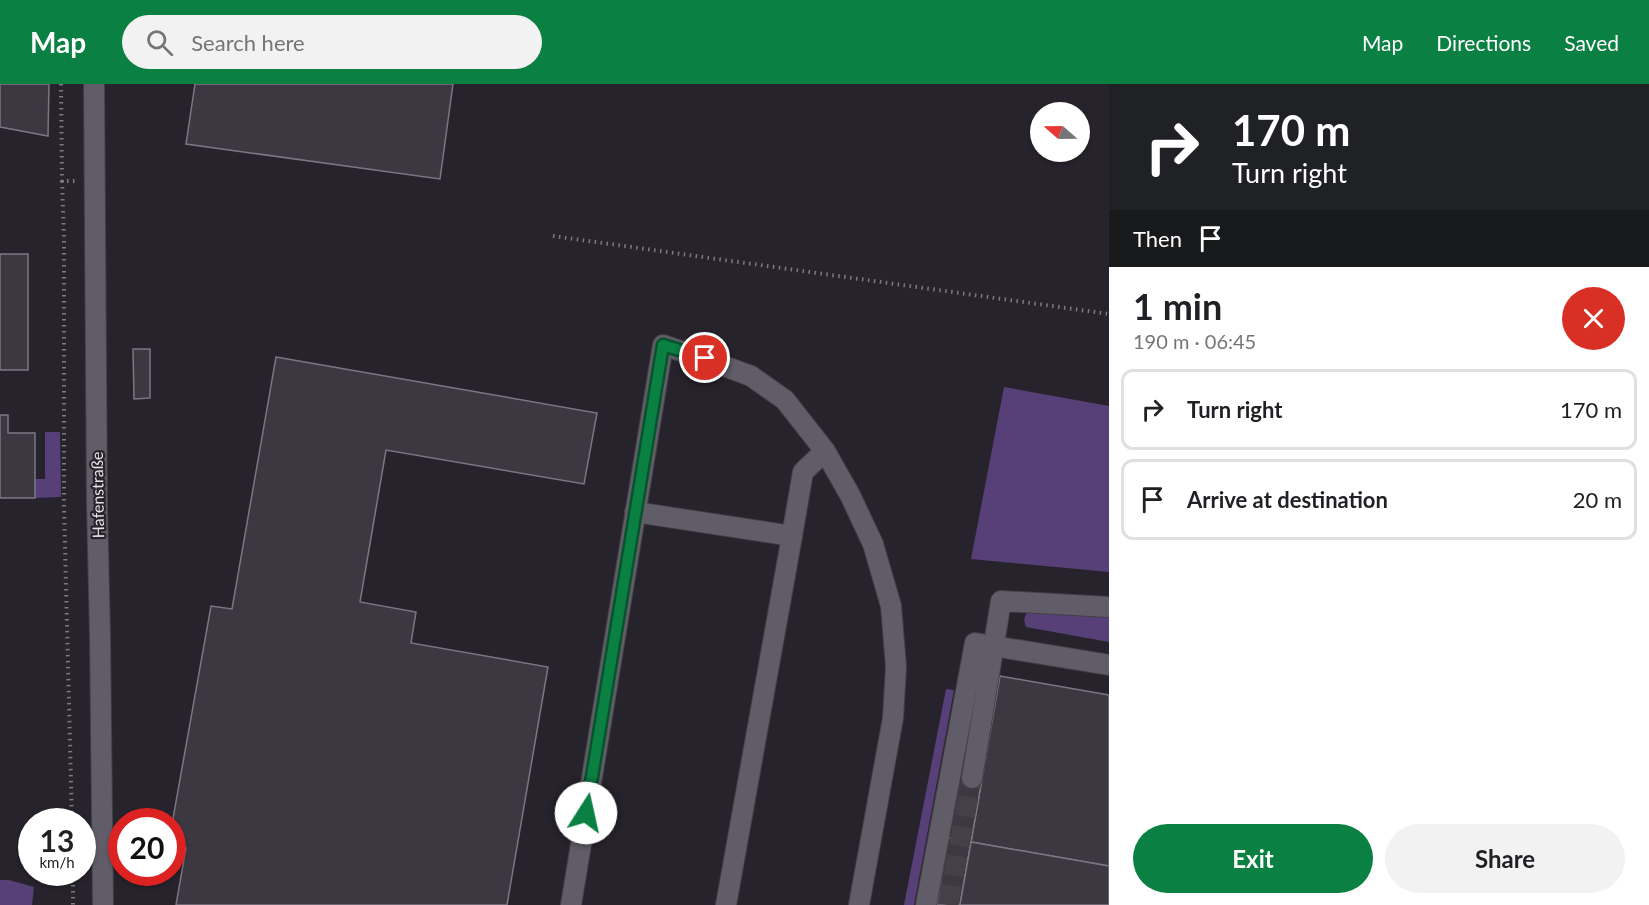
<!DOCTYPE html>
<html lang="en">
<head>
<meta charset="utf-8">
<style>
  body { margin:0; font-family:Lato,sans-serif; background:#f2f2f2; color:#202124; height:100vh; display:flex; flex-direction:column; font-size:22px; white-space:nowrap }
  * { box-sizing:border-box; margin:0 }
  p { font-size:20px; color:#757577 }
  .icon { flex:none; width:33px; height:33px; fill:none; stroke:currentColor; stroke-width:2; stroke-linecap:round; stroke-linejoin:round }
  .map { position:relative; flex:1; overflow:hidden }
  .side { display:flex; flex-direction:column; background:#fff; width:540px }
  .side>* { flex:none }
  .guide { background:#202124; color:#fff; overflow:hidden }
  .needle { width:39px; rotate:290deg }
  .controls { position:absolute; left:1030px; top:18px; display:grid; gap:12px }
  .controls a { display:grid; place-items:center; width:60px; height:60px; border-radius:50%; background:#fff; box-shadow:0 2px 4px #0004; font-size:30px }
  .speed { position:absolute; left:18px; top:724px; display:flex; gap:12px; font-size:30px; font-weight:700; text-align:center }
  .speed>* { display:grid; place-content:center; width:78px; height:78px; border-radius:50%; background:#fff; box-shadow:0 2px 4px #0004; line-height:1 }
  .speed small { font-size:15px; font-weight:400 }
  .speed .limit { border:9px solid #d22; background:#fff; color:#111 }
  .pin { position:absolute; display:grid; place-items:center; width:51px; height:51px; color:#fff; margin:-26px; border:3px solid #fff; border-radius:50%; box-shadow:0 2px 6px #0007 }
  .me { position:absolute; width:66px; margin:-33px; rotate:10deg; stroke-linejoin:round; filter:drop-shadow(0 0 4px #0008) }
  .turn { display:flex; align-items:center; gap:21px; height:126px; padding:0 24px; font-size:27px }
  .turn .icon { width:78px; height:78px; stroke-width:2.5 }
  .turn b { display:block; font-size:42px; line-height:51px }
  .then { display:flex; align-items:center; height:57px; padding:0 24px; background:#0003; gap:12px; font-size:22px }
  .round { display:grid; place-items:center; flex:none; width:63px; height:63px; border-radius:32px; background:#f2f2f2 }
  .head { display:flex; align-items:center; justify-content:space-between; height:102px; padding:0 24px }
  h1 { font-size:36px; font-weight:700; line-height:45px }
  .cta { display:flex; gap:12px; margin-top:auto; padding:12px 24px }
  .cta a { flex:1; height:69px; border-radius:36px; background:#0b8043; color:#fff; font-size:24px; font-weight:700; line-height:69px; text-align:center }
  .cta a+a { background:#f2f2f2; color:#202124 }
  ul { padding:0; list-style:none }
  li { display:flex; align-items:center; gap:18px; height:81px; margin:0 12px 9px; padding:0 12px; border:3px solid #e0e0e0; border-radius:12px }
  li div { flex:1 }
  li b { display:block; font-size:22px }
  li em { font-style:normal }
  header { display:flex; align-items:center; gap:36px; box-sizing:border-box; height:84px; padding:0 30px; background:#0b8043; color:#fff }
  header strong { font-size:28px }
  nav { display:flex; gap:33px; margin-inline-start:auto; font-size:21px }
  .search { width:420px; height:54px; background:#f2f2f2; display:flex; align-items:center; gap:15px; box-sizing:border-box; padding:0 21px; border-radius:33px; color:#757577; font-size:22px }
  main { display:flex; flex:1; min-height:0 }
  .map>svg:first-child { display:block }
  .green { fill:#574077 }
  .building { fill:#3c3842; stroke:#7b7782; stroke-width:1.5 }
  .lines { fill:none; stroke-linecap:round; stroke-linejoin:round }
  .minor-tunnel { stroke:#444048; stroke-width:20; stroke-dasharray:20 10; stroke-linecap:butt }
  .minor-casing { stroke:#434047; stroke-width:22 }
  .path { stroke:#7d7a82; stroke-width:4; stroke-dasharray:1.5 4.5; stroke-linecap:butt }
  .minor { stroke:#615d68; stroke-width:20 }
  .route-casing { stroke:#07532c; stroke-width:15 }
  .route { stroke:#0b8043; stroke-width:10 }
  .labels { text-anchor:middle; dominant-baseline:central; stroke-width:4.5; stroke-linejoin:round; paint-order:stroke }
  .street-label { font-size:16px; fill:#e5e3e9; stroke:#27232c }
</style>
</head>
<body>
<header>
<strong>Map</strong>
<div class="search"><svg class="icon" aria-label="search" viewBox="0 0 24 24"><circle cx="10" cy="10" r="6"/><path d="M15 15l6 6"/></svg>Search here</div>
<nav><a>Map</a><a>Directions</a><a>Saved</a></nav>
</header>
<main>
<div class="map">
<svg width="1109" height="821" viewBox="0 0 1109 821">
  <rect width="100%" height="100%" fill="#27232c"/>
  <g class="green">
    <polygon points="1004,303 1109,322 1109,488 971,475"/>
    <polygon points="45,348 60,348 61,413 35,414 35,395 45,395"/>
    <path d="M1030,526L1109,531V558L1026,543C1023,535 1024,532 1030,526Z"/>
    <polygon points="946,605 954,606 914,821 904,821"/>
    <polygon points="0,796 9,796 34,803 32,821 0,821"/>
  </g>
  <g class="building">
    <polygon points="0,0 49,0 48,52 0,43"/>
    <polygon points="195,0 453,0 440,95 186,60"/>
    <rect x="0" y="170" width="28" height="116"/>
    <polygon points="133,265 150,265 150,314 134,315"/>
    <polygon points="276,273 597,329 584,400 386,366 360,518 416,528 411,559 548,583 507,821 176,821 186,764 172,762 172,740 211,522 232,525"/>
    <polygon points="0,331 8,331 8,349 35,349 35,414 0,414"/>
    <polygon points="1000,592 1109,611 1109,782 971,758"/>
    <polygon points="958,692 982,695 971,758 948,754"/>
    <polygon points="948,754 971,758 960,821 937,821"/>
    <polygon points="971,758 1109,782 1109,821 960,821"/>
  </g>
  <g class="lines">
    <polyline class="minor-tunnel" points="948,821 972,694"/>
    <defs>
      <g id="minor">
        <polyline points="94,0 97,421 100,551 103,821"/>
        <polyline points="635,428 792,452 803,388 825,367"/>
        <polyline points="972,694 1001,517 1109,523"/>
        <polyline points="571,821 663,261 705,275 751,292 785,316 825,367 850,411 873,460 891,522 896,583 893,634 859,821"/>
        <polyline points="726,821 792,452"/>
        <polyline points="926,821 975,559 1109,581"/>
      </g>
    </defs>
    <use href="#minor" class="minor-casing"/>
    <g class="path">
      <polyline points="61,0 62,97 76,97"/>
      <polyline points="62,97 64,153 64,422 72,738"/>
      <polyline points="553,152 1109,230"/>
      <polyline points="73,789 73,821"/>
    </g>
    <use href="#minor" class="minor"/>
  </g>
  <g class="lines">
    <defs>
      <polyline id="route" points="586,729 663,261 705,274"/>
    </defs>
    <use href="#route" class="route-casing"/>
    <use href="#route" class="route"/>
  </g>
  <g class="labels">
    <g class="street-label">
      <text transform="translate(97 411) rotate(-91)">Hafenstraße</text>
    </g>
  </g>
</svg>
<div class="controls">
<a><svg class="needle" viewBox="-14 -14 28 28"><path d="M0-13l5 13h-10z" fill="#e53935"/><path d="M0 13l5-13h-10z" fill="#757577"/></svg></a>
</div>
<div class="speed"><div>13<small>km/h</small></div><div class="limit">20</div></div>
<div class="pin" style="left:705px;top:274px;background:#d93025"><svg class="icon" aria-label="arrive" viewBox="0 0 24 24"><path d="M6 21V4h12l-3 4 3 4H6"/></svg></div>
<svg class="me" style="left:586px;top:729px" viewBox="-20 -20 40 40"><circle r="19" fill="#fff"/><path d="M0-13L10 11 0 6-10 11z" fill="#0b8043"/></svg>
</div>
<section class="side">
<div class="guide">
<div class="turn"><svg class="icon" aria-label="right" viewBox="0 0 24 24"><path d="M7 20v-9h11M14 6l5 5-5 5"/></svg><div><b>170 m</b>Turn right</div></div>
<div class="then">Then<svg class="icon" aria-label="arrive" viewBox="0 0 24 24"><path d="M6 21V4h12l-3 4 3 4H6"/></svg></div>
</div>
<div class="head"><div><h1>1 min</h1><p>190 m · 06:45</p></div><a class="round" style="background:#d93025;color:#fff"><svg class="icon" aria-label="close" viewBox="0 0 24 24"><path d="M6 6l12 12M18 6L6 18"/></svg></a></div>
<ul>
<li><svg class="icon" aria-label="right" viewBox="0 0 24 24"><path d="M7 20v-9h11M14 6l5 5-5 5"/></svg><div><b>Turn right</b></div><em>170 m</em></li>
<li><svg class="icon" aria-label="arrive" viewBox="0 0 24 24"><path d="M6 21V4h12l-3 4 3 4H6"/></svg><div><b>Arrive at destination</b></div><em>20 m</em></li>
</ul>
<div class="cta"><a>Exit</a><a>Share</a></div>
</section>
</main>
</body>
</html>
